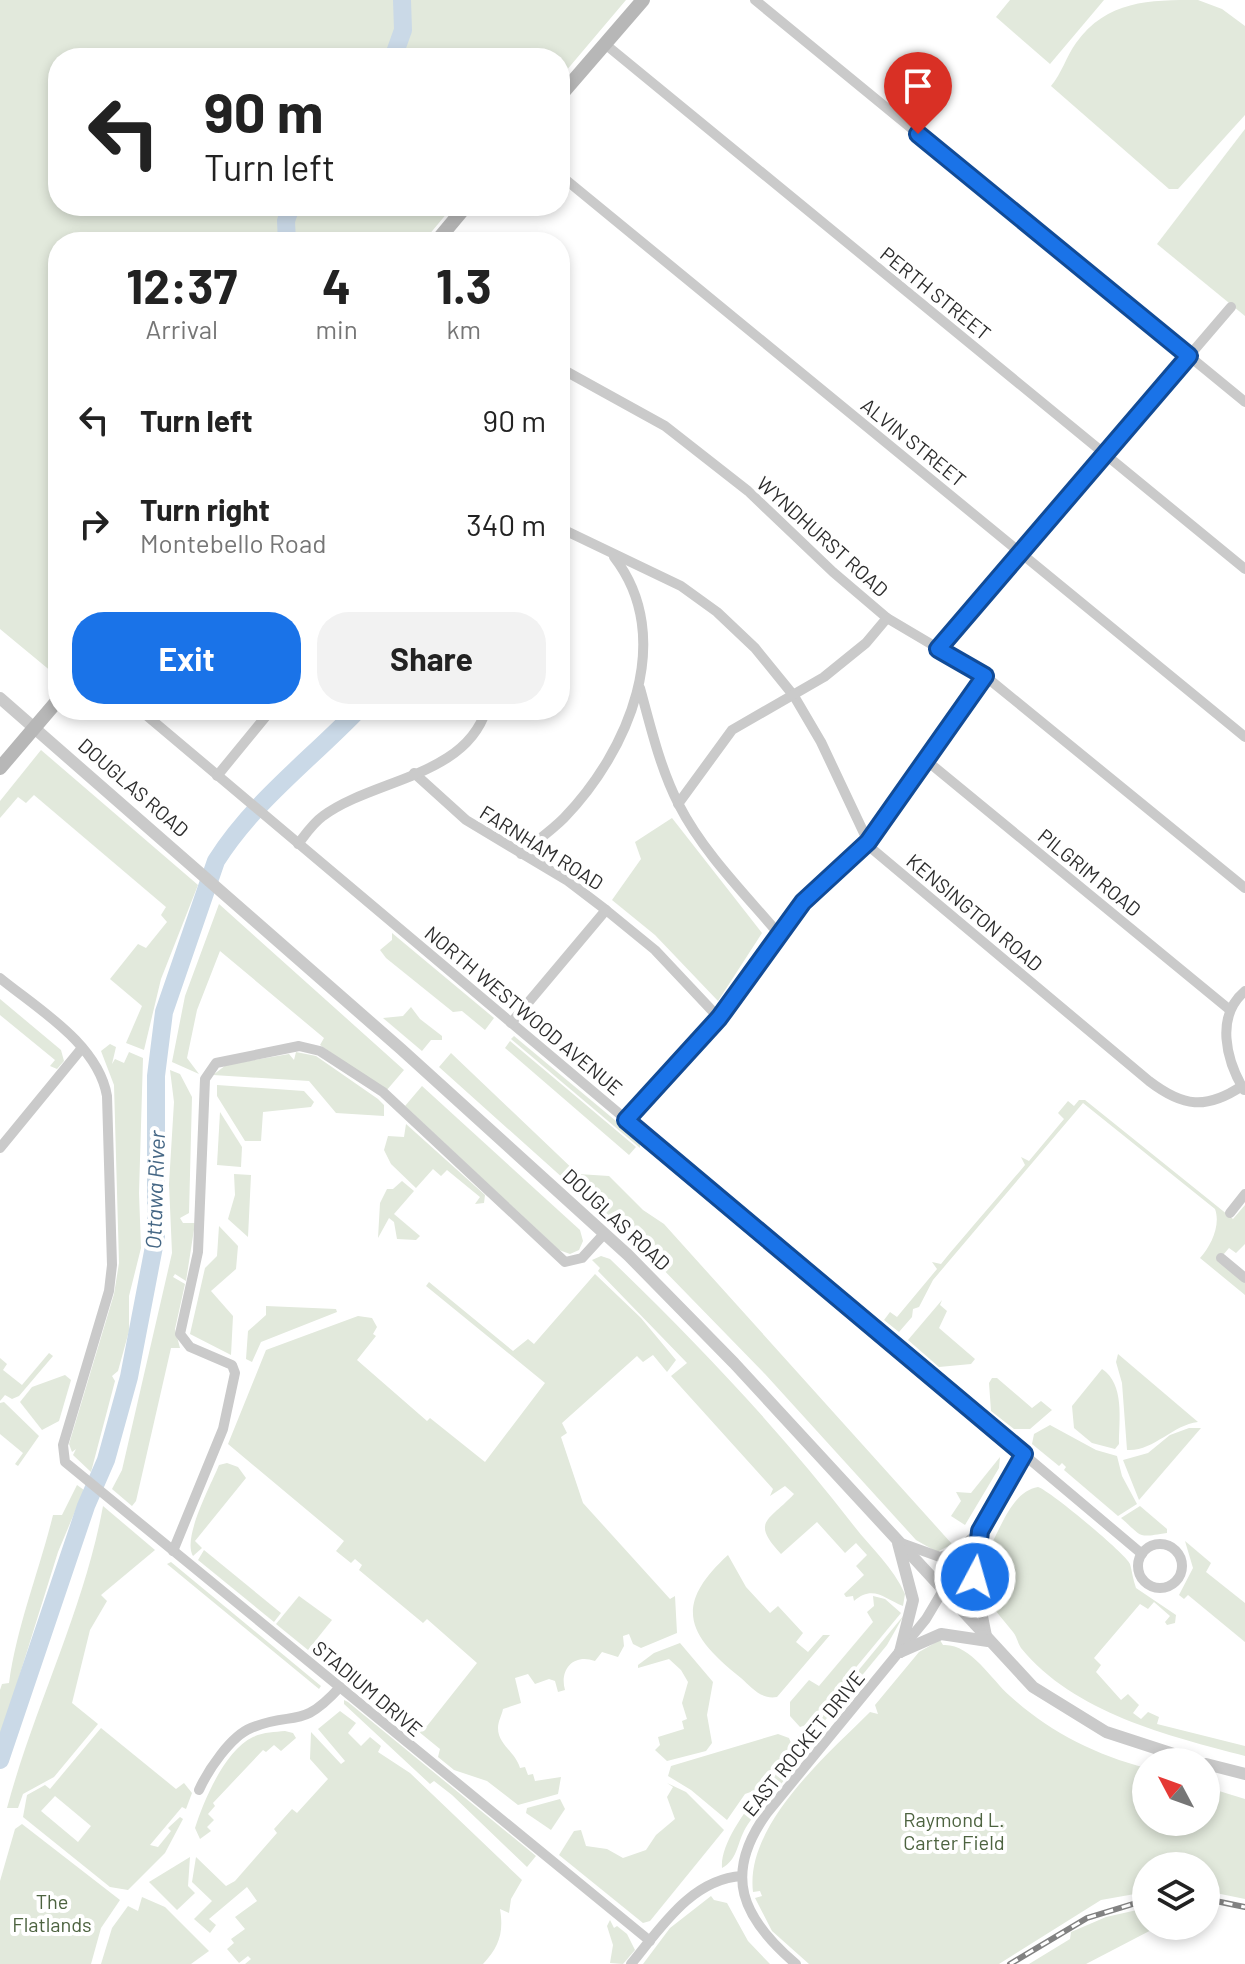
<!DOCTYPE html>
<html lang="en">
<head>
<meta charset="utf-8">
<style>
  body { margin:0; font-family:Barlow,sans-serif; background:#f2f2f2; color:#222; height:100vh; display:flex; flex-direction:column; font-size:30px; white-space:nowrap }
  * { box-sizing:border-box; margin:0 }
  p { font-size:26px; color:#767676 }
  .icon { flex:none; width:44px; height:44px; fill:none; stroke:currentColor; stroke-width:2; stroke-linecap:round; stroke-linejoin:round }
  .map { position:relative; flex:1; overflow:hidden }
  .drawer { position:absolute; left:48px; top:232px; width:522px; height:488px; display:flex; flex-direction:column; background:#fff; border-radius:32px; box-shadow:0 4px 12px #0003 }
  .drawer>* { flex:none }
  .top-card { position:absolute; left:48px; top:48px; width:522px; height:168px; border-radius:32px; box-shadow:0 4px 12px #0003; background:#fff; color:#222; overflow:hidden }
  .needle { width:52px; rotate:311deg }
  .fabs { position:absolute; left:1132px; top:1748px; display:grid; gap:16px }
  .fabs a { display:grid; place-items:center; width:88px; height:88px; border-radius:50%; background:#fff; box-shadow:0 4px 12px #0003; font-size:40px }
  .pin { position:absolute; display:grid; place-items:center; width:68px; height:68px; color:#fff; margin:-82px -34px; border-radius:50% 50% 50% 0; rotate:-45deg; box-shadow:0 0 8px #0007 }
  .pin .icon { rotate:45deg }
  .me { position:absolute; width:88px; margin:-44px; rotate:6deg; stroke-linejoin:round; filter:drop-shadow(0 0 6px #0008) }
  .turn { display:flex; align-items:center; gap:28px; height:168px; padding:0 24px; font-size:36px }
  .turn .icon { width:104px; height:104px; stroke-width:2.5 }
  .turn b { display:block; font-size:56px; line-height:68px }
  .eta { display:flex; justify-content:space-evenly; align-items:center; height:136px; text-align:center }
  .eta b { font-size:48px; font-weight:700; line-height:56px }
  .primary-button { display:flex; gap:16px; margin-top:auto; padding:16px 24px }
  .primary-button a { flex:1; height:92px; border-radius:32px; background:#1a73e8; color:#fff; font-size:32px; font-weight:700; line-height:92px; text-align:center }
  .primary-button a+a { background:#f2f2f2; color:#222 }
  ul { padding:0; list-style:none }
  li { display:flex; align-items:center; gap:24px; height:104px; padding:0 24px }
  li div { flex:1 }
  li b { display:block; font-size:30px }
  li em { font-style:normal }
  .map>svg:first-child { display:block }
  .green { fill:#e2e9dc; fill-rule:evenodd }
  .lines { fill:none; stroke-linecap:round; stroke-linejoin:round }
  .river { stroke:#cad9e7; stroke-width:18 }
  .minor { stroke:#cacaca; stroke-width:10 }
  .tertiary { stroke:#cacaca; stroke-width:12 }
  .secondary { stroke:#b7b7b7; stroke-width:14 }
  .rail-casing { stroke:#828282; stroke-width:6 }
  .rail { stroke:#fff; stroke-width:3; stroke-dasharray:9; stroke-linecap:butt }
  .route-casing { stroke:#114b97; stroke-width:20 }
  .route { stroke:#1a73e8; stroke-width:14 }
  .labels { text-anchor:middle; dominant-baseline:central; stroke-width:8; stroke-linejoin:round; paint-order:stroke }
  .street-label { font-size:20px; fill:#2d2d2d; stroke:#fff }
  .park-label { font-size:20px; fill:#4d6340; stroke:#fff }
  .water-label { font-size:22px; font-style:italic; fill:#456785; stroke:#fff }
</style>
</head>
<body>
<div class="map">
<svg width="1245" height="1964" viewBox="0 0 1245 1964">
  <rect width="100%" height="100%" fill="#fff"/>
  <g class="green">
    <polygon points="0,0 626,0 560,78 560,58 58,58 58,206 453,206 423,242 58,242 58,677 0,629"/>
    <polygon points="1010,0 1104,0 1050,64 996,17"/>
    <path d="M1198,0L1222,9L1245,26V115L1178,189H1169L1051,86C1062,73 1066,57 1076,43C1107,0 1149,0 1198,0Z"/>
    <polygon points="1245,129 1245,316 1157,244"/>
    <polygon points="41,750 198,885 161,979 144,1050 126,1043 142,1006 110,979 138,944 146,948 167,922 161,915 166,907 34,795 26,803 18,797 0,818 0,801"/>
    <polygon points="672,818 762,933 718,1001 655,935 612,900 641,859 635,842"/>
    <polygon points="219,904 404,1070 386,1091 320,1045 324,1038 220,951 197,1010 187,1058 199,1074 172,1062 185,996"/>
    <polygon points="392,933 494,1018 485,1030 462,1011 453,1012 386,958 380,950 392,940"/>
    <polygon points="0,999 61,1050 64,1061 57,1069 50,1066 55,1060 0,1015"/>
    <polygon points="411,1007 420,1019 442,1036 442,1040 431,1040 422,1051 383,1018 403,1016"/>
    <polygon points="514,1036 640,1141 640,1148 511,1039"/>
    <polygon points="510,1041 636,1147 629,1155 505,1048"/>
    <polygon points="110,1044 116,1047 112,1064 115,1059 124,1063 129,1052 143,1058 139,1193 141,1248 129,1296 129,1331 118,1371 112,1376 115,1381 91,1472 73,1455 76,1449 72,1452 69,1444 114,1294 119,1263 114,1085 101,1051"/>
    <polygon points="296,1052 316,1056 378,1099 384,1105 384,1116 336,1113 309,1081 213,1075 226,1065 289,1054 294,1060"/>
    <polygon points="451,1053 578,1174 609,1176 643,1210 664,1224 952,1544 937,1552 916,1540 765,1374 652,1258 439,1067"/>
    <polygon points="170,1070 180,1074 192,1097 189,1213 180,1218 183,1223 195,1223 186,1281 175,1274 173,1277 185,1284 175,1329 180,1348 171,1348 136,1501 132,1506 112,1489 122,1470 172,1253 169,1184 174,1102"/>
    <polygon points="217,1085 304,1091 314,1102 311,1107 263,1112 261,1141 245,1141 217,1096"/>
    <polygon points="422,1086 580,1230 583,1241 579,1250 570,1254 559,1250 405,1106"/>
    <path d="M1079,1100H1085L1233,1219L1245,1205V1244L1236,1253L1229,1248L1218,1261L1245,1283V1295L1200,1258C1211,1246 1221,1225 1215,1209L1083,1103L933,1280L919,1307L913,1309L912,1317L899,1332L884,1320L890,1312L897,1317L937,1269L932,1262L941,1264C969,1230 994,1202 1025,1165L1021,1157L1029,1161L1064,1119L1058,1113L1068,1101L1074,1106Z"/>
    <polygon points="220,1112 242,1147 241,1167 217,1165"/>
    <polygon points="406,1124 485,1195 484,1203 475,1204 480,1197 447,1170 441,1176 433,1169 416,1188 391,1164 384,1150 388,1136 404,1137"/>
    <polygon points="234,1174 251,1175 248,1237 228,1219 235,1195"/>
    <polygon points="402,1181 414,1191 394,1214 420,1236 416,1240 397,1239 394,1222 389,1218 378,1238 380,1203 387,1189 393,1189"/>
    <polygon points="219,1226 238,1246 236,1269 211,1291 233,1316 231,1355 190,1334 205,1268 217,1256"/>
    <path d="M601,1256L610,1259C697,1343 780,1430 854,1526C872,1549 893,1567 905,1594L903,1606C885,1599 873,1584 854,1601L853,1596L846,1597L844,1594L864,1575L856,1566L867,1555L856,1543L845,1553L817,1522L781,1554C750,1521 769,1521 794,1494L785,1486L770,1496L773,1489L671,1376L687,1363L598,1271L600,1268L592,1260Z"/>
    <path d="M595,1274L641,1318L676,1360L667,1372L653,1355L643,1362L637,1356L562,1423L567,1433L561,1437L583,1503L670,1599L675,1596L677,1633L641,1648L633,1644L629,1634L623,1636L624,1646L618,1657L602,1652L595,1661C574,1653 559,1669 565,1690L558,1692L555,1681L549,1679L535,1684L528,1674L515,1678L521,1703L503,1709C502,1715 498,1721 498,1728C498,1745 515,1751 520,1768L525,1767L528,1775L533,1774L535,1781L561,1777L558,1794L518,1805L487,1781L454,1770L438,1757L440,1749L386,1705L380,1710L341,1674L354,1673L415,1722L418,1719L427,1726L477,1663L427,1619L423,1623L359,1570L362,1565L355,1559L351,1563L336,1551L344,1541L228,1444L266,1350L358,1316L372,1318L377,1327L373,1334L376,1336L357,1360L427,1421L430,1418L485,1462L545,1383L426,1286L429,1282L513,1351L528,1339L534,1344Z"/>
    <polygon points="942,1300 940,1305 947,1311 939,1328 975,1359 971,1364 939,1367 908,1340"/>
    <polygon points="266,1306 336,1309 337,1312 261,1342 252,1362 246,1359 248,1331 266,1315"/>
    <polygon points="49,1353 53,1356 19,1396 12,1399 5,1395 0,1401 0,1358 7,1364 3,1370 22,1385"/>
    <path d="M1118,1354L1198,1422C1172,1425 1153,1452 1127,1450L1122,1383L1116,1362Z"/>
    <path d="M1102,1369C1125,1384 1119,1420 1119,1444L1115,1449L1092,1443L1074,1428L1072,1406Z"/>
    <polygon points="65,1375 71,1380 59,1421 42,1430 20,1402 32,1387"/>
    <polygon points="992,1378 997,1378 1032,1408 1041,1401 1052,1410 1030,1429 1014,1429 991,1411 989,1383"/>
    <polygon points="4,1402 39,1436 18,1466 15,1464 23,1453 0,1434 0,1403"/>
    <polygon points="1050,1425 1096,1450 1117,1456 1122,1476 1137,1504 1118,1516 1064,1470 1066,1467 1062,1463 1059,1466 1032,1444 1034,1434"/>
    <polygon points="1189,1428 1201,1428 1139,1500 1123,1460 1148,1453 1170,1435"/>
    <polygon points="1000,1457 999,1468 965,1525 951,1516 961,1501 956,1492 971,1493"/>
    <path d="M227,1463L238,1467L246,1478L195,1541L202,1548L193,1556C182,1538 211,1485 219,1465Z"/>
    <path d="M77,1485L84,1490L58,1552L0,1738V1690L2,1684L9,1683C17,1625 39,1572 53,1515H62Z"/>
    <path d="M1038,1487C1049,1490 1126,1554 1130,1564C1132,1571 1133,1580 1136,1588L1176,1615L1175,1623L1167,1625L1165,1622L1170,1616L1154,1602L1148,1609L1140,1604L1094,1658L1101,1665L1096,1672L1121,1700L1128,1694L1139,1705L1133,1713L1141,1719L1148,1712L1159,1717L1157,1724L1245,1746V1756C1169,1736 1074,1713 1021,1648C1018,1644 1017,1637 1013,1632C985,1597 970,1588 993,1541C1003,1522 1014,1491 1038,1487Z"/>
    <path d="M103,1506L155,1550L101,1595L107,1601L90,1630L72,1703L98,1724L54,1777L23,1794L18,1808H7C34,1707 84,1610 103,1506Z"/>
    <path d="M1140,1506L1167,1529V1533C1136,1538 1143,1537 1121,1518Z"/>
    <polygon points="1185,1541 1211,1563 1206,1572 1245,1603 1245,1642 1188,1595 1184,1599 1179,1595 1193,1568"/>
    <polygon points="204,1550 281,1613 274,1622 198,1560"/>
    <path d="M728,1555L746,1587L770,1613L778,1606L803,1633L796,1642L808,1652L823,1635H830L777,1697C762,1700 752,1688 741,1678C688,1636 672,1606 728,1555Z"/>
    <polygon points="171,1562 321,1686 319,1689 167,1564"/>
    <polygon points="299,1596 332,1620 308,1650 276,1624"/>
    <polygon points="873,1596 885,1599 901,1613 809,1724 800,1727 790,1716 790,1702 809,1680 819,1686 873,1622 867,1612 874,1606"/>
    <polygon points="904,1615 887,1645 822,1724 811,1728"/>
    <path d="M940,1640L943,1645C970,1643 991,1679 1010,1696C1048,1731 1095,1755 1146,1768V1822H1206V1787L1245,1799V1899L1206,1891V1866H1146V1892L1101,1900L999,1964H809L772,1931L755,1898L762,1896L760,1891L753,1892C745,1825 826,1756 870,1712L878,1714L875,1705L919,1652Z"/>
    <polygon points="680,1643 713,1682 707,1715 712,1743 706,1751 667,1761 655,1750 660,1745 658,1737 684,1729 682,1721 687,1719 682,1703 688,1682 681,1670 669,1659 638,1668 638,1665 654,1653"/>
    <polygon points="344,1700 348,1702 536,1856 527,1867 452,1795 434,1781 430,1784 344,1704"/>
    <path d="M340,1711L356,1723L348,1733L361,1746L370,1737L381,1746L378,1752L410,1773L522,1880L511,1899L509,1913L500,1909C504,1933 499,1947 483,1964H245L251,1959L248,1956L239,1963L227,1949L234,1943L231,1939L245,1929L235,1917L257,1901L247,1887L209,1919L216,1925L210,1933L194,1919L212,1901L192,1882L196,1857L226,1886L235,1881L277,1833L274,1829L292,1809L297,1813L328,1779L310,1759L311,1732L341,1764L345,1761L318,1729Z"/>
    <path d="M101,1728L176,1789L184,1783L192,1793L186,1809L182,1807L150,1845L158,1847L171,1831L168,1828L180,1817L183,1819L165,1853L128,1890L110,1887L23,1817L27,1795L45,1785L50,1789ZM55,1796L91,1826L78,1842L41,1811Z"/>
    <path d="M285,1731L293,1733L296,1738L281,1751L274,1745L266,1752L263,1750L213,1803L215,1806L208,1814L214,1820L207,1827L211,1831L200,1839L195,1828C204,1800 225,1750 253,1737C263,1732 275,1732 285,1731Z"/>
    <polygon points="778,1734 789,1738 793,1748 759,1789 745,1794 727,1820 691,1790 668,1776 671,1766"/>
    <path d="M798,1747C802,1772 756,1806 744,1831C737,1845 737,1860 722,1868C719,1833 776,1774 798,1747Z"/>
    <polygon points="667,1783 686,1792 724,1830 650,1921 643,1923 559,1855 574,1831 581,1830 586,1846 607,1849 623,1858 646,1850 656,1835 675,1819 667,1797 673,1787"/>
    <polygon points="560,1799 565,1809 551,1830 526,1813 527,1808"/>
    <polygon points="22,1824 120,1900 101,1928 91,1964 0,1964 0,1881 15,1829"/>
    <polygon points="190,1857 188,1886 195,1893 177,1910 149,1882"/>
    <polygon points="711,1896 714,1900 727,1903 748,1941 770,1964 643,1964 670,1928"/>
    <polygon points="142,1897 165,1907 209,1951 191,1964 101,1964 112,1928 128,1906 138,1911"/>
    <polygon points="1146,1908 1146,1926 1159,1926 1086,1964 1029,1964 1070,1939 1071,1932 1106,1917"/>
    <polygon points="610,1920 614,1928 617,1926 627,1934 635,1950 623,1964 610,1963 613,1945 607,1926"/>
  </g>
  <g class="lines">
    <g class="river">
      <polyline points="393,58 403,30 402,0"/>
      <polyline points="287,242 286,221 291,206"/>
      <path d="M0,1760L86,1506L106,1460L129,1377L156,1236V1076L164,1012L216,861C254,801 310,760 358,710"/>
    </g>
    <g class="minor">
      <polyline points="755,0 1245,402"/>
      <polyline points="605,44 1245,569"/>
      <polyline points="560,175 1245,737"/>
      <polyline points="560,368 665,426 748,491 833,572 887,618 985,676 1245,888"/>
      <path d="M560,528L681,586L717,612L755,648L794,696L821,742L871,848L1149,1081C1183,1107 1206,1110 1242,1086"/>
      <polyline points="938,649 1231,307"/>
      <path d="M640,688C651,728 660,768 679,805C703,852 744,893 778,933"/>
      <polyline points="140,710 1142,1554"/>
      <polyline points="927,761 1230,1010"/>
      <polyline points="414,773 466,820 568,881 606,910 655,950 719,1018"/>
      <polyline points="217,776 271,710"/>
      <polyline points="678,804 732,730 824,677 866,643 887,618"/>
      <path d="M298,844C305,835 313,823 323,816C373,779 465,777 486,710"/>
      <path d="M521,854C535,842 551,831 564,818C628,752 677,638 614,557"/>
      <path d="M0,978C38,1009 98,1044 107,1096L112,1265L109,1291L63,1445L65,1462L650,1941"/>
      <polyline points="511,1023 606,910"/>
      <path d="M1244,1090C1226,1060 1215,1016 1245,991"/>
      <polyline points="626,1120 719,1018 803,902 868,842 985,676"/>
      <polyline points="0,1148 82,1048"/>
      <polyline points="1230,1213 1245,1194"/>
      <polyline points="1221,1258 1245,1278"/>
      <polyline points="979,1537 975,1577 987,1636"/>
      <polyline points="901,1543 940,1557 955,1552 972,1538"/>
      <circle cx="1160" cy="1566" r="22"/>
      <polyline points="173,1551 223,1429 235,1373 232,1365 190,1347 180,1334 198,1252 205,1079 216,1063 299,1046 320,1051 383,1092 565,1262 582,1258 604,1234"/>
      <path d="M199,1790C208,1770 231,1736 251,1728C295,1710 300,1731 340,1687"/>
      <path d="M631,1964C660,1929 691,1879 742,1876"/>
      <path d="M796,1964C742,1918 722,1875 767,1813L926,1619L1024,1454"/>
    </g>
    <g class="tertiary">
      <polyline points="0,698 401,1049 628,1255 734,1363 1033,1687 1106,1732 1198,1762"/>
      <polyline points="898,1543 913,1600 900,1652"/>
      <polyline points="900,1652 941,1634 988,1641"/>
      <polyline points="1206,1764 1245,1774"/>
    </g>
    <g class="secondary">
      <polyline points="560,96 643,0"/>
      <polyline points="436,242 466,206"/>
      <polyline points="0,768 58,700"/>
    </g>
    <defs>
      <g id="rail">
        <polyline points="1206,1899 1245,1907"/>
        <polyline points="1010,1964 1087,1918 1146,1900"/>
      </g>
    </defs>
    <use href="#rail" class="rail-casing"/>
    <use href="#rail" class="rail"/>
  </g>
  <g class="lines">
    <defs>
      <polyline id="route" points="918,134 1189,356 938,649 985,676 868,842 803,902 719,1018 626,1120 1024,1454 980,1531 975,1577"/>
    </defs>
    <use href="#route" class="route-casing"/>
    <use href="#route" class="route"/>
  </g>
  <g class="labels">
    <g class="street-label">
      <text transform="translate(936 293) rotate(39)">PERTH STREET</text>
      <text transform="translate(914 442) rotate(39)">ALVIN STREET</text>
      <text transform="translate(823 536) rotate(42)">WYNDHURST ROAD</text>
      <text transform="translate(134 787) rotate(41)">DOUGLAS ROAD</text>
      <text transform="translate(542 847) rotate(32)">FARNHAM ROAD</text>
      <text transform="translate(1090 872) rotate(39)">PILGRIM ROAD</text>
      <text transform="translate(975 912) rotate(40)">KENSINGTON ROAD</text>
      <text transform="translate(524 1010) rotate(40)">NORTH WESTWOOD AVENUE</text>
      <text transform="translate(617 1219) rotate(43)">DOUGLAS ROAD</text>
      <text transform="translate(368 1688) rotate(40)">STADIUM DRIVE</text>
      <text transform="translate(803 1743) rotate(-51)">EAST ROCKET DRIVE</text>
    </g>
    <g class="park-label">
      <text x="954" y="1819">Raymond L.<tspan x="954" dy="23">Carter Field</tspan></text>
      <text x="52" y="1901">The<tspan x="52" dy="23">Flatlands</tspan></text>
    </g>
    <g class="water-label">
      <text transform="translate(154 1190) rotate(-88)">Ottawa River</text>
    </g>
  </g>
</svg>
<div class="fabs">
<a><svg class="needle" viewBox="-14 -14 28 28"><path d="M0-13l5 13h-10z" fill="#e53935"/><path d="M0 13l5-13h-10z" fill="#767676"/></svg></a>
<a><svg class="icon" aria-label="layers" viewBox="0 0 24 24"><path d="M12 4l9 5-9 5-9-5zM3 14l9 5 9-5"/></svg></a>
</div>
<div class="pin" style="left:918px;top:134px;background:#d93025"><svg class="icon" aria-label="arrive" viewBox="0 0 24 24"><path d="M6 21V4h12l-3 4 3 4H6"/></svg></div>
<svg class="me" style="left:975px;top:1577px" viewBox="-20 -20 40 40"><circle r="17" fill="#1a73e8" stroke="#fff" stroke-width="3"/><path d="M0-11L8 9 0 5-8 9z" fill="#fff"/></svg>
<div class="top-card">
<div class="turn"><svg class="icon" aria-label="left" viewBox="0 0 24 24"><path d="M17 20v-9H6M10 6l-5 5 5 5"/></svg><div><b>90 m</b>Turn left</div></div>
</div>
<section class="drawer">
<div class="eta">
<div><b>12:37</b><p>Arrival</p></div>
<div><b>4</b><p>min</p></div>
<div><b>1.3</b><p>km</p></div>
</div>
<ul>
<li><svg class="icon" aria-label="left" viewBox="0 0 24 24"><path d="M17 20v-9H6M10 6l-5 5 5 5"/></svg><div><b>Turn left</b></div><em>90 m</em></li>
<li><svg class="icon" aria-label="right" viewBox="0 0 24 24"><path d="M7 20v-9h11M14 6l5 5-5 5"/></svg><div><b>Turn right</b><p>Montebello Road</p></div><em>340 m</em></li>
</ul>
<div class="primary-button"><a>Exit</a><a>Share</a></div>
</section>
</div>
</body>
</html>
